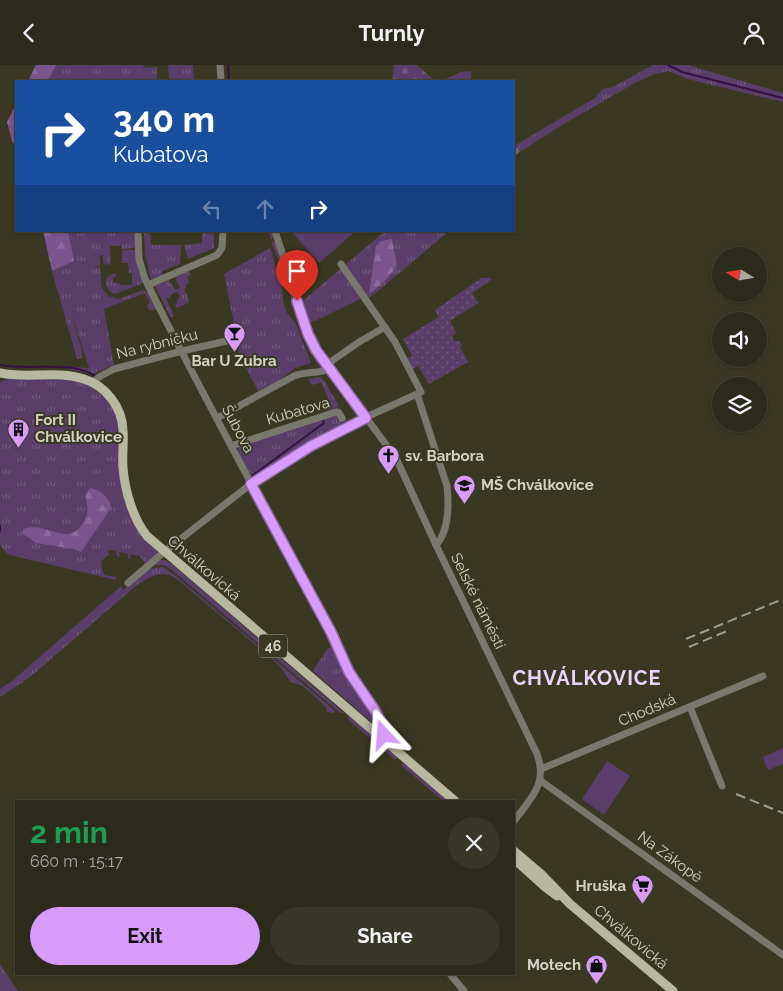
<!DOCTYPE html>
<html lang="en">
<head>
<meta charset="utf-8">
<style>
  body { margin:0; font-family:Raleway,sans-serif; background:#383627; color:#f1f3f6; height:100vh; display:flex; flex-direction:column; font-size:19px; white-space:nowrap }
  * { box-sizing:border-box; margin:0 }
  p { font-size:16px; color:#a6a7a2 }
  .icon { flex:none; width:28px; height:28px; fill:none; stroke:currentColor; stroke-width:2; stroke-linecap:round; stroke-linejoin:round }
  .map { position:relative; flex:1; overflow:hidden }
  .panel { position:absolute; left:15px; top:735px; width:500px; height:175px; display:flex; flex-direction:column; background:#2c2a1a; border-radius:0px; box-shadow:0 1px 4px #0004,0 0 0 1px #484639 }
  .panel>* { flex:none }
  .hud { position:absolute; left:15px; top:15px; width:500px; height:152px; border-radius:0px; box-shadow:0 1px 4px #0004,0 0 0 1px #484639; background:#1a4fa0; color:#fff; overflow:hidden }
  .needle { width:32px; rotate:281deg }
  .tools { position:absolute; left:712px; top:182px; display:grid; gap:10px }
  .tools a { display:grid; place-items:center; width:55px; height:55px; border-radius:50%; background:#2c2a1a; box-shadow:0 1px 4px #0004,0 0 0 1px #484639; font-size:25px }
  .pin { position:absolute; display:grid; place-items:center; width:42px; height:42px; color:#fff; margin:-51px -21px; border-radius:50% 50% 50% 0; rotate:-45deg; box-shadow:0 0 5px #0007 }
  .pin .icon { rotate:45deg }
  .me { position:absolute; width:55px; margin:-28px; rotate:341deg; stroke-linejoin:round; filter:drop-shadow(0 0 4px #0008) }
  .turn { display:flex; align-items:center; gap:18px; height:105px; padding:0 15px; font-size:22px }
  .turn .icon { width:65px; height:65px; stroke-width:2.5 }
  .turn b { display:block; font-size:35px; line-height:42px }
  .lanes { display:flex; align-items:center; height:48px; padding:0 15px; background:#0003; justify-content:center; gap:25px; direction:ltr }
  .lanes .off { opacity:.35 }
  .round { display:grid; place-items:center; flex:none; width:52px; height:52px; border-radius:26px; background:#383627 }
  .summary { display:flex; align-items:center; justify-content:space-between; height:85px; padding:0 15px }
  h1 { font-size:30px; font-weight:700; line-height:38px; color:#1e9e55 }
  .button { display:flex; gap:10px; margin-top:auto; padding:10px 15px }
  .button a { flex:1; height:58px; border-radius:30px; background:#d79bf9; color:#111; font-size:20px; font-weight:700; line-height:58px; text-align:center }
  .button a+a { background:#383627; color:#f1f3f6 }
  header { display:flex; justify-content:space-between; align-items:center; height:65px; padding:0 15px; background:#2c2a1a; font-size:22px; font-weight:700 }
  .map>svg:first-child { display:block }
  .grass { fill:url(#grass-tufts) }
  .forest { fill:url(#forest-firs) }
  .cemetery { fill:url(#cemetery-stones) }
  .garden { fill:url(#garden-dots) }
  .pitch { fill:#5a3e69 }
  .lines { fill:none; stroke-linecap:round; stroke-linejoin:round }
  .stream { stroke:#351145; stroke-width:2 }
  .minor { stroke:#78786d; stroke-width:7 }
  .major { stroke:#b8b7a0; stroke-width:9 }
  .rail { stroke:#9f9e8d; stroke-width:2; stroke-dasharray:10 5; stroke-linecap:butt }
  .route-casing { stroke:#8c65a2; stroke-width:12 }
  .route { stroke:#d79bf9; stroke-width:9 }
  .labels { text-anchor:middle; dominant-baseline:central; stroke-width:4; stroke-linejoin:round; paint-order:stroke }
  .shield { fill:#3a3822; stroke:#a5a494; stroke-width:1 }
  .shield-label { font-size:14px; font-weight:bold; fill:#d3d3c5 }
  .street-label { font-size:15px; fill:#d3d3c5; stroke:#3a3822 }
  .poi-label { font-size:15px; font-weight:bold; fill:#d3d3c5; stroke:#3a3822; text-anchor:start }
  .district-label { font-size:20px; font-weight:bold; letter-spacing:1px; fill:#ecd3fb; stroke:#3a3822 }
</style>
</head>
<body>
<header><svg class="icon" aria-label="back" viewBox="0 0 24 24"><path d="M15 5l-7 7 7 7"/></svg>Turnly<svg class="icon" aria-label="person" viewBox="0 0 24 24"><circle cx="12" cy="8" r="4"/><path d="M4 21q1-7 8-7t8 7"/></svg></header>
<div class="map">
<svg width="783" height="926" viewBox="0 0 783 926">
  <defs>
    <pattern id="grass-tufts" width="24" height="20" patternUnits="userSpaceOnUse" patternTransform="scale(1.25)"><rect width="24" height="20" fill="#5a3e69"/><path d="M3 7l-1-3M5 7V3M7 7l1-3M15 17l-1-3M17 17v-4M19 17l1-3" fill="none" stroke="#71597d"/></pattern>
    <pattern id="forest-firs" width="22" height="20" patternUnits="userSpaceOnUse" patternTransform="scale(1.25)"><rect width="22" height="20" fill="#79548d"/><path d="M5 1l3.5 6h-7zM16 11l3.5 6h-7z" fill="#8b6c9c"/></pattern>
    <pattern id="cemetery-stones" width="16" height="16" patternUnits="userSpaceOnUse" patternTransform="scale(1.25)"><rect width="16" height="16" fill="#5a3e69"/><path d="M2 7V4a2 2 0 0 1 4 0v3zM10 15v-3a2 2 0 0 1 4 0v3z" fill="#71597d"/></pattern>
    <pattern id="garden-dots" width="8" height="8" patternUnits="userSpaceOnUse" patternTransform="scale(1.25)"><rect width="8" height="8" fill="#5a3e69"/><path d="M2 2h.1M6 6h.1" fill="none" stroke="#71597d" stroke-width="1.8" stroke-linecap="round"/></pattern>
  </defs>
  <rect width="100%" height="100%" fill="#3a3822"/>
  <g class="grass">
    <polygon points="56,0 143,0 144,3 157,2 157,16 48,16"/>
    <polygon points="168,0 193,0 194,16 169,16"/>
    <polygon points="653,0 688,0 783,28 783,37 688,14 668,6 655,9 635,18 562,60 515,90 517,79 595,33 603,24 613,22"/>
    <polygon points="471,6 471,16 441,16 461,7"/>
    <polygon points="68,166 99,166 99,168 135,166 136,183 122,184 121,181 110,181 111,200 105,199 103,197 103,190 100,190 100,201 91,202 100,202 101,221 108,231 119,234 143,225 149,228 157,243 150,246 147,240 150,238 145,228 104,244 114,300 92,309 68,304 68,302 89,303 70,244 82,286 82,293 77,294 52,206 73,196"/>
    <polygon points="144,166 159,166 150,167 151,180 181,180 180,199 162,206 162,211 151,214 145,189"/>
    <polygon points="202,166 214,166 214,183 188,194 184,180 202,178"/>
    <polygon points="268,166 272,166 274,172 271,175 276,178 303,264 318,296 318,300 309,284"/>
    <polygon points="385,166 449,166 372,231 360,234 315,256 308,257 304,235"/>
    <polygon points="270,183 281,218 284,239 287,248 295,257 311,298 295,303 278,316 258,326 238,287 239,283 224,209"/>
    <path d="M122,185H136L139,206L142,217L141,219L115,229C107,226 103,218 108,211L116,208V212H113V218H119L120,220H132V208H129L128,198H122Z"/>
    <polygon points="188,206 191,210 187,212 189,218 186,219 187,222 184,224 189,235 188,238 177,243 175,240 177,239 177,234 180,232 177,226 171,230 170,233 166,233 174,251 171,253 155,221 169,215 175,225 180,223 175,212"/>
    <polygon points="320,312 324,315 339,341 329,346 328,343 331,341 321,317 312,320 308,314"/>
    <path d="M10,313L73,315L89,320L104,331L113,342L119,360V386L143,472L157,486V489L145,499L140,491L130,489L131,494L129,493L127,488L119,487L120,492L117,491L116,486L108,485L109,490C98,496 101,500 104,510L116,512V515L10,490L5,487L0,479V317Z"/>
    <polygon points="340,342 347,356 257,411 252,412 238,388 238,382 301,360 336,351 344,352 340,344 328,348"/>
    <polygon points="158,495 165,495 172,499 344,648 340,648 172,505 164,500 152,500"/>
    <path d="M163,502L176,511L335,646L333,648L327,647L326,642L303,621L291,617L278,599L177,514C162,504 150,512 137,520L30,612L0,632V624L12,616L121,521L123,525L148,504Z"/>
    <path d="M335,580C339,590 342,600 347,609C355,622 381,652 381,665L313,606L327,584Z"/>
    <polygon points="349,650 396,691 398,694 394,694 351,657 348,654"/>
    <polygon points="402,699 406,699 448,736 443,736 401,700"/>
    <polygon points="0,899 18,926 0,926"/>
  </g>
  <g class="forest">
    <polygon points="36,0 56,0 48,16 28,16"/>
    <polygon points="16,39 16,82 12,76 7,57"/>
    <polygon points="43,166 68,166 74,196 52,206"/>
    <polygon points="392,174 397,201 384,217 369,229 376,181 381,176"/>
    <path d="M90,423C101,425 109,432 111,443L81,487L74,484L36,478L22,468L24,464C47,455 68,485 84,456C89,447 88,441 85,430Z"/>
  </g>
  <polygon class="cemetery" points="394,0 417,0 435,16 392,16"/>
  <polygon class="garden" points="481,213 490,213 491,215 472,228 478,238 450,256 456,268 452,271 455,277 459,275 462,280 460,282 468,297 429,319 418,301 411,305 405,294 412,291 403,274 437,253 438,251 435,245"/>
  <g class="pitch">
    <polygon points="291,166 356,166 319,198"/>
    <polygon points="783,683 783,699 768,705 763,692"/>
    <polygon points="607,696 630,711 604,750 582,734"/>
  </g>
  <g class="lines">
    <g class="stream">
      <polyline points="228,0 229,16"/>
      <polyline points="668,0 682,7 783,33"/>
      <path d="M0,300C30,306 66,295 94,310"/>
      <polyline points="252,411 324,358 323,356"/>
      <polyline points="0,461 0,466"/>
    </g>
    <g class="minor">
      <polyline points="220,0 221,16"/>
      <polyline points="514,87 515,86"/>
      <path d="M138,166L139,194L145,214C187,300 233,384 278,469C300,511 325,552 344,596C352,617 391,654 383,675"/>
      <path d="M275,166L309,269L316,285L396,393L436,480L537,689C548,719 531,733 514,756"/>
      <polyline points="341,199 395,277 421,327"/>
      <polyline points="148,220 217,190 222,183 223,166"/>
      <polyline points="326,300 359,277 385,262"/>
      <polyline points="93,318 99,312 114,304 182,286 231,275"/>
      <path d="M217,353L294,311C305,306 318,309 329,304"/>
      <polyline points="231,381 336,347 339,348 342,353"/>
      <path d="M128,518L164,487L256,415L351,359L417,329L447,421C449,439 449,466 436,480"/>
      <polyline points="690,642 722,721"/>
      <polyline points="541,704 763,611"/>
      <polyline points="541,716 783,890"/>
      <polyline points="450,909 464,926"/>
    </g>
    <g class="major">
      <path d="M0,308C27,314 57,305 84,314C106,321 122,342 123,365C124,378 122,391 123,403C125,426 133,454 147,471L455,736"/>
      <polyline points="514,786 541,809 570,839 673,926"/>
      <polyline points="514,794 545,822 557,831"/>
    </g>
    <g class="rail">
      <polyline points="686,574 783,534"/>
      <polyline points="689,582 727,566"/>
      <polyline points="736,729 783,748"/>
    </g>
  </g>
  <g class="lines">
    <defs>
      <polyline id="route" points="297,236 308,269 316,285 366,353 311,381 251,419 331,567 349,607 376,647 383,661 384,670"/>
    </defs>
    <use href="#route" class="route-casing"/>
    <use href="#route" class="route"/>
  </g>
  <defs>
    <symbol id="bar-pin" viewBox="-11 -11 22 30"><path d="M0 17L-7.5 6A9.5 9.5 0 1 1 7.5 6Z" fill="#d79bf9" stroke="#3a3822"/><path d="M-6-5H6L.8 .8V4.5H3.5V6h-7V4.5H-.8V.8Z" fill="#111"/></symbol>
    <symbol id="building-pin" viewBox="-11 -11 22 30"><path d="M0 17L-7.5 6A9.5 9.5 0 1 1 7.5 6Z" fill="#d79bf9" stroke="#3a3822"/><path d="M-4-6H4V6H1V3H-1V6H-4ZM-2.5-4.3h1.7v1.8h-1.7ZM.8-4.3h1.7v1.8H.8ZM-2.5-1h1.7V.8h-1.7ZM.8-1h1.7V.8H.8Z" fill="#111"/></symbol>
    <symbol id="church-pin" viewBox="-11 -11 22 30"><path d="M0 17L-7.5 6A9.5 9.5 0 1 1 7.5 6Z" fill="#d79bf9" stroke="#3a3822"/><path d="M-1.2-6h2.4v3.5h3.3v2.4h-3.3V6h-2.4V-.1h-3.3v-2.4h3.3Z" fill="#111"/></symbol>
    <symbol id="school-pin" viewBox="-11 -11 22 30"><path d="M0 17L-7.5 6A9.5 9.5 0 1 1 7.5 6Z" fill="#d79bf9" stroke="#3a3822"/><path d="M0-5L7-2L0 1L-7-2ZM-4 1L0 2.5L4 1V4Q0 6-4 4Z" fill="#111"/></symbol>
    <symbol id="supermarket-pin" viewBox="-11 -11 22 30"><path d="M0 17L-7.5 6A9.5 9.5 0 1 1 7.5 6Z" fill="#d79bf9" stroke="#3a3822"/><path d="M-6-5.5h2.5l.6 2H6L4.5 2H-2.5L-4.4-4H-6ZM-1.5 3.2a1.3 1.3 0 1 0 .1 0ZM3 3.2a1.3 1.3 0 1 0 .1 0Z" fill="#111"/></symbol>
    <symbol id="shop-pin" viewBox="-11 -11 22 30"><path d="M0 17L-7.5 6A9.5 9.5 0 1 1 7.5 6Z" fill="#d79bf9" stroke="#3a3822"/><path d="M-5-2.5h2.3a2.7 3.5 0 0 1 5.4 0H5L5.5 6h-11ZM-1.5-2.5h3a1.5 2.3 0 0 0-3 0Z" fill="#111"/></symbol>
  </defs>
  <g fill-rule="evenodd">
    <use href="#bar-pin" x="222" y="256" width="25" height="34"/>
    <use href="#building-pin" x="6" y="352" width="25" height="34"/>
    <use href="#church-pin" x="376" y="378" width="25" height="34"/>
    <use href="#school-pin" x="452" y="408" width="25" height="34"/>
    <use href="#supermarket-pin" x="630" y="808" width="25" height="34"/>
    <use href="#shop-pin" x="584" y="888" width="25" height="34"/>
  </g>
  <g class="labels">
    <rect class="shield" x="259" y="569.5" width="28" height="23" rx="4"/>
    <g class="shield-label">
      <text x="273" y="581">46</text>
    </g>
    <g class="street-label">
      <text transform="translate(157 279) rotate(-14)">Na rybníčku</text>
      <text transform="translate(298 346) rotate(-16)">Kubatova</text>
      <text transform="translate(238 364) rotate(62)">Šubova</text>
      <text transform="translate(204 503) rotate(41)">Chválkovická</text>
      <text transform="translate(478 536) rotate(64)">Selské náměstí</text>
      <text transform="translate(647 645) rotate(-23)">Chodská</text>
      <text transform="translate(670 792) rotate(36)">Na Zákopě</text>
      <text transform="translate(631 872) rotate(40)">Chválkovická</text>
    </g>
    <g class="poi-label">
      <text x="234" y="296" text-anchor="middle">Bar U Zubra</text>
      <text x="35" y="355">Fort II<tspan x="35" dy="17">Chválkovice</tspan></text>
      <text x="405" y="391">sv. Barbora</text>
      <text x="481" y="420">MŠ Chválkovice</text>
      <text x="626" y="821" text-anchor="end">Hruška</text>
      <text x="581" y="900" text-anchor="end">Motech</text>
    </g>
    <g class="district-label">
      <text x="587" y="613">CHVÁLKOVICE</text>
    </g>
  </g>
</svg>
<div class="tools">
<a><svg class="needle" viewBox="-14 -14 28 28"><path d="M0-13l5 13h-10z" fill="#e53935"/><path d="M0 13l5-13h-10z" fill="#a6a7a2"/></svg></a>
<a><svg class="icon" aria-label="sound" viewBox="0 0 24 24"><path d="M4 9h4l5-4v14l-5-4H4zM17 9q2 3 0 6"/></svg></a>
<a><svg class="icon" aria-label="layers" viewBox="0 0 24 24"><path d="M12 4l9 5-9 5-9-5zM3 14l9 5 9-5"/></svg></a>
</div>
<div class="pin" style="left:297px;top:236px;background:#d93025"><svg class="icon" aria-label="arrive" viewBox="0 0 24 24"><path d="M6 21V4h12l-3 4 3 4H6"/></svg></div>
<svg class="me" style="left:384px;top:670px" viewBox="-20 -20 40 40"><path d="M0-17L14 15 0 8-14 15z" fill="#d79bf9" stroke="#fff" stroke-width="4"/></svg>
<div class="hud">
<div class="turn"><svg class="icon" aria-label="right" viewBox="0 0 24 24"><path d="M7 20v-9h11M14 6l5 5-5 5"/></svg><div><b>340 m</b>Kubatova</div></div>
<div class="lanes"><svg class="icon off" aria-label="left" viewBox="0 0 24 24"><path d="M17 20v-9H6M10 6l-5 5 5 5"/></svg><svg class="icon off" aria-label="ahead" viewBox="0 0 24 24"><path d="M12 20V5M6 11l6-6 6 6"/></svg><svg class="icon" aria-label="right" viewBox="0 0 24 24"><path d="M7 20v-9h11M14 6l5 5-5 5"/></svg></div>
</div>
<section class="panel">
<div class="summary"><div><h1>2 min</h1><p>660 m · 15:17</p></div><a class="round"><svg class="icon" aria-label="close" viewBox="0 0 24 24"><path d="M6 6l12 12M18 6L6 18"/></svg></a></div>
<div class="button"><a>Exit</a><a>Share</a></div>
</section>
</div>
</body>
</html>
